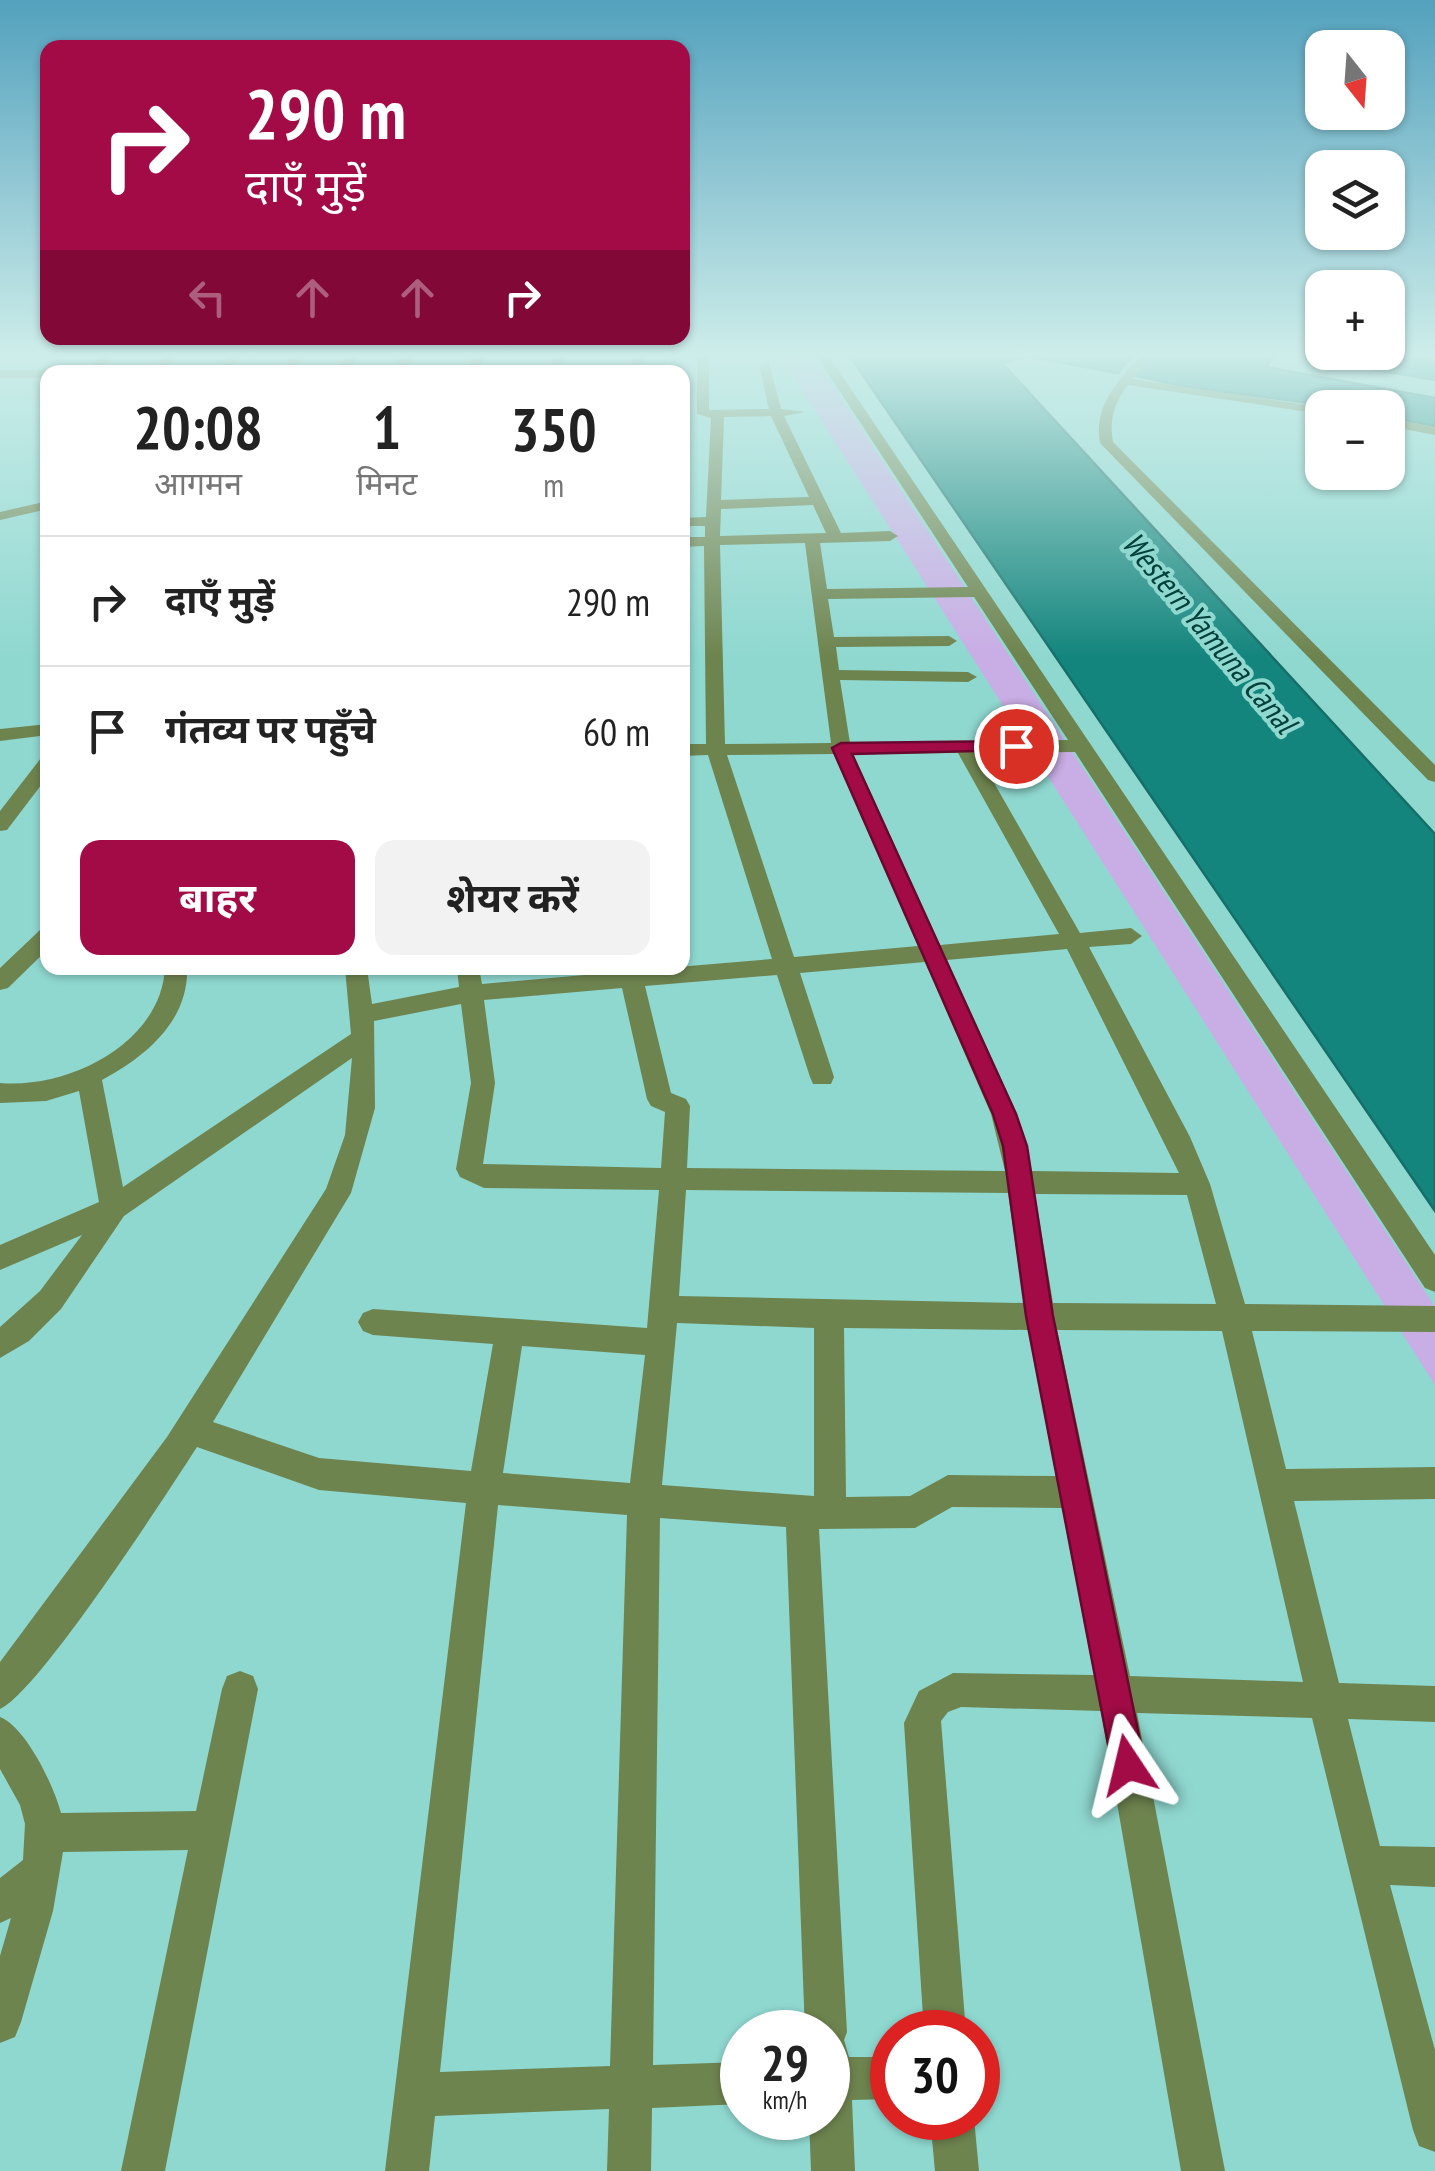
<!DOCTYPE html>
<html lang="hi">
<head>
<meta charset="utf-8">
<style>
  body { margin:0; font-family:"PT Sans Narrow","Noto Sans Devanagari",sans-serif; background:#f2f2f2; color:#222; height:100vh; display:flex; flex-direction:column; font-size:38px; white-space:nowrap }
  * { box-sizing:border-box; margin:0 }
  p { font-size:32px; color:#767676 }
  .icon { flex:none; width:55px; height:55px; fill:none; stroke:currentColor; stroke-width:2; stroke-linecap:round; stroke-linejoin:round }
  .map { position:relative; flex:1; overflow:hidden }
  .drawer { position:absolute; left:40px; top:365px; width:650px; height:610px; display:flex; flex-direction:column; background:#fff; border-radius:20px; box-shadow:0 2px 8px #0004 }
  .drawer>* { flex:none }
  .top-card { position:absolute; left:40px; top:40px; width:650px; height:305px; border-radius:20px; box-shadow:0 2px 8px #0004; background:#a30b47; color:#fff; overflow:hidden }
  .needle { width:65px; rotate:163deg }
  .fabs { position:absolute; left:1305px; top:30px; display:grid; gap:20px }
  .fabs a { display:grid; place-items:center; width:100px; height:100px; border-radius:20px; background:#fff; box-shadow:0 2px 8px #0004; font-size:50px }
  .speed { position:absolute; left:720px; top:2010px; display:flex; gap:20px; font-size:50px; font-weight:700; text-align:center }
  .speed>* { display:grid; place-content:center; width:130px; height:130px; border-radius:50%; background:#fff; box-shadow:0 2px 8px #0004; line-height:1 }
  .speed small { font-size:25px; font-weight:400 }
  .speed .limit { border:15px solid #d22; background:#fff; color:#111 }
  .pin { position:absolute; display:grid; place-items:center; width:85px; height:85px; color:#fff; margin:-42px; border:5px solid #fff; border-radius:50%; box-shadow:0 2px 10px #0007 }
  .me { position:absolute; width:110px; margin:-55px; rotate:350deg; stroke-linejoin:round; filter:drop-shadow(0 0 8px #0008) }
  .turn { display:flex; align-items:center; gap:35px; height:210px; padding:0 40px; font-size:45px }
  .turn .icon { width:130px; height:130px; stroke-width:2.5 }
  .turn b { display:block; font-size:70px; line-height:85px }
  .lanes { display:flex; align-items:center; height:95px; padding:0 40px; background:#0003; justify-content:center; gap:50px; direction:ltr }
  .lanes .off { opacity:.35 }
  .eta { display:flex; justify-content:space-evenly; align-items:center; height:170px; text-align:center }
  .eta b { font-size:60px; font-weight:700; line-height:70px }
  .button { display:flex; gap:20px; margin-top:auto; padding:20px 40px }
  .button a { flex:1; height:115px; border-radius:20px; background:#a30b47; color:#fff; font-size:40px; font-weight:700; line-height:115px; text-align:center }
  .button a+a { background:#f2f2f2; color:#222 }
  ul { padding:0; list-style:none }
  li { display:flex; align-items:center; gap:30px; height:130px; padding:0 40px; border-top:2px solid #e0e0e0 }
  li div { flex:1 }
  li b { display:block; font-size:38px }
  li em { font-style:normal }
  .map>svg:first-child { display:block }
  .green { fill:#c9ade5 }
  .water { fill:#14857d; stroke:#166e68; stroke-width:2.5 }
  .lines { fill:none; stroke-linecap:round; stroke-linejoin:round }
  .minor { fill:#6e844f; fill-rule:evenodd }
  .route { fill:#a30b47; stroke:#6a072e; stroke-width:2.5 }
  .labels { text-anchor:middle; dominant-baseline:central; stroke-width:8; stroke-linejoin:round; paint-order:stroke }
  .far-water-label { font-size:32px; font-style:italic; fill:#00403b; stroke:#8fd8d0 }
</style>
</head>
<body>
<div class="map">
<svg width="1435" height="2171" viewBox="0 0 1435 2171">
  <rect width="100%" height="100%" fill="#8fd8d0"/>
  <polygon class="green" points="778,352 811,352 1435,1307 1435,1385"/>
  <g class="water">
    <polygon points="847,352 1135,352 1118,373 1031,357 1002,363 1435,834 1435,1211"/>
    <polygon points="1155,352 1385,353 1435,361 1435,380 1277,353 1266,367 1435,398 1435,426 1388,417 1388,408 1338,407 1182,386 1136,376"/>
  </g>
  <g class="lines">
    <g class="minor">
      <polygon points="0,352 58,352 52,356 0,357"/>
      <polygon points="105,352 117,352 97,372 85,372"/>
      <polygon points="168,352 180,352 163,372 151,372"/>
      <polygon points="232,352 244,352 228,372 216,372"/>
      <polygon points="295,352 307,352 293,372 281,372"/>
      <polygon points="350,352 362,352 348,372 336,372"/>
      <polygon points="403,352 415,352 404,372 392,372"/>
      <polygon points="474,352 486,352 479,372 467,372"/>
      <polygon points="554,352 566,352 562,372 550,372"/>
      <polygon points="634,352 646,352 643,372 631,372"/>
      <path d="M697,352H709V410L769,409L759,365L769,362L781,409L805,412L784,416L841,533L890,531L898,536L890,541L820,543L827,589L968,587L814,352H826L1435,1255V1292L1425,1288L1075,752L977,753L1080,933L1131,928L1142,936L1131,944L1089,947L1190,1137L1210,1184L1245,1304L1435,1306V1332L1252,1331L1286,1469L1435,1467V1499L1294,1501L1339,1683L1435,1686V1722L1348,1719L1380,1846L1435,1847V1887L1390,1885L1435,2050V2152L1419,2146L1413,2130L1312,1718L1137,1713L1225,2171H1181L1101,1711L961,1707L948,1712L941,1721L966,2032H924L904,1723L919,1691L953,1673L1094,1675L1062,1508L952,1507L915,1528L819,1529L847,2032L844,2040L849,2057H892V2099L852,2100L855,2171H811L809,2118H828V2032H805L786,1527L660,1518L653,2065L742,2062V2104L652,2108L651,2171H607L609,2109L435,2116L429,2171H385L466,1503L319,1490L197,1447C168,1492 37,1694 0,1709V1662L167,1437L326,1189L345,1135L352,1058L124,1216L61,1309L29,1341L0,1358V1327L40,1291L82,1235L0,1270V1245L99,1202L79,1091L46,1101L0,1103V1083C69,1089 161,1043 165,968H187C189,1021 145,1057 102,1080L123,1187L351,1034L345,968H367L372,1004L459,987L457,968H479L482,984L619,972L618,968L641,970L772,959L708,755L682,756V744H706L704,546L682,547V537H705V526H682V518L706,517L711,418L697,414ZM771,416L809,497L721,500L724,417ZM813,505L826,533L720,536L721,509ZM805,543L831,743L725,744L720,545ZM974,597L1068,740L850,743L840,680L968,682L977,677L968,672L839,670L836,647L949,646L957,641L949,636L834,637L828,599ZM958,753L1059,934L940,945L853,754ZM834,754L918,946L794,957L727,755ZM1067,949L1179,1173L1032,1171L1017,1114L947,960ZM925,962L991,1114L1005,1171L687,1168L690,1106L686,1099L671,1093L645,986L777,975L810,1077L813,1084H831L834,1077L800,973ZM622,988L647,1099L651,1106L665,1112L661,1168L483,1164L495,1083L484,1000ZM461,1004L471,1083L456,1169L460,1177L484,1188L659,1190L647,1328L373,1309L363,1313L358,1322L363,1331L373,1335L493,1344L471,1471L319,1458L213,1422L351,1193L375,1108L374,1021ZM686,1190L1008,1193L1024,1303L679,1296ZM1035,1194L1187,1195L1216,1304L1053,1303ZM677,1323L814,1328V1496L662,1485ZM844,1328L1028,1330L1056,1476L948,1475L910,1496L846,1497ZM1057,1330L1222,1331L1303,1682L1130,1676ZM522,1346L645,1355L630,1483L503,1473ZM498,1505L627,1515L610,2066L440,2072Z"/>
      <path d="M1145,352H1157L1133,379L1327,408H1322V414L1128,385C1114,403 1109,420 1113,442L1435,765V782L1428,780L1100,443C1093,404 1120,378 1145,352Z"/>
      <polygon points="1399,352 1435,353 1435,361"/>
      <polygon points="0,370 48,370 53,372 48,372 48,378 0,378"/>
      <polygon points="1388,418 1435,427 1435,435 1388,426"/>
      <polygon points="48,501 48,509 0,520 0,512"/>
      <polygon points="48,724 48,735 0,741 0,729"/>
      <polygon points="48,756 48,776 7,830 0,831 0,811 41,758"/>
      <polygon points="48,927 48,949 8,988 0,990 0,968 40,930"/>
      <path d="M240,1671L253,1676L258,1689L165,2171H121L188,1850L63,1852L53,1911L21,2022L15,2037L0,2043V1956L11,1918L0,1923V1878L23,1860L25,1824L20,1805L0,1769V1717C26,1727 54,1786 61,1813L196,1811L222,1689L227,1676Z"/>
      <polygon points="930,2118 974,2118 979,2171 935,2171"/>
    </g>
  </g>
  <linearGradient id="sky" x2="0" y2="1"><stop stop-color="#53a1bd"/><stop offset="0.54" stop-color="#cdedea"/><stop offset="1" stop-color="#cdedea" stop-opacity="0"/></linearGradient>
  <rect width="1435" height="656" fill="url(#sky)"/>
  <polygon class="route" points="1016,741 1025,746 1022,750 852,754 1016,1114 1027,1146 1053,1316 1145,1765 1141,1777 1128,1782 1116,1777 1112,1765 1026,1316 1003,1146 993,1114 832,748 841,743"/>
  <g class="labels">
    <g class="far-water-label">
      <text transform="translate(1210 632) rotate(50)">Western Yamuna Canal</text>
    </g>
  </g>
</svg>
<div class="fabs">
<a><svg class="needle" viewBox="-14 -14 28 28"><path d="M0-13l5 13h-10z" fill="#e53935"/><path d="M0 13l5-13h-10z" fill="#767676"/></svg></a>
<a><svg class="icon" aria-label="layers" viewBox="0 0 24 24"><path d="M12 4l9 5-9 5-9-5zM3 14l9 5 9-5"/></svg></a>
<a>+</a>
<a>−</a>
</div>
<div class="speed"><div>29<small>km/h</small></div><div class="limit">30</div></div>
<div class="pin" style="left:1016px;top:746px;background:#d93025"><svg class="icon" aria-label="arrive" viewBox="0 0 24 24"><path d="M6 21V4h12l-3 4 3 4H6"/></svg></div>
<svg class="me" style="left:1128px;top:1765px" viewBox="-20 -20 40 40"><path d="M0-17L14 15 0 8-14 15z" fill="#a30b47" stroke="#fff" stroke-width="4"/></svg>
<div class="top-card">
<div class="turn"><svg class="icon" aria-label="right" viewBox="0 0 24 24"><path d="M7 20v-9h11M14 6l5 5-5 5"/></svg><div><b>290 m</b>दाएँ मुड़ें</div></div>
<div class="lanes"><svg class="icon off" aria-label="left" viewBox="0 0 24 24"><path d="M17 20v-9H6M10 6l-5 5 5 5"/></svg><svg class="icon off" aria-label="ahead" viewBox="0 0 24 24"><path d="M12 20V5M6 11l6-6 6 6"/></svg><svg class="icon off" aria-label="ahead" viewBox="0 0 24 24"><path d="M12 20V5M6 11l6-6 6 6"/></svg><svg class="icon" aria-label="right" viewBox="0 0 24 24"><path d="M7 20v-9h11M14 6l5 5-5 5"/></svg></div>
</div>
<section class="drawer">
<div class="eta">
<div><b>20:08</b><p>आगमन</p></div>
<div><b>1</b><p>मिनट</p></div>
<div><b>350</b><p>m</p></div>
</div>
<ul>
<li><svg class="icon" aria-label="right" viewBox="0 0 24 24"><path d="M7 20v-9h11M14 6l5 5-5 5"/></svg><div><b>दाएँ मुड़ें</b></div><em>290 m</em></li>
<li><svg class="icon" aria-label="arrive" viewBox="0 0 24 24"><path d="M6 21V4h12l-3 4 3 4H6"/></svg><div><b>गंतव्य पर पहुँचे</b></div><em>60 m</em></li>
</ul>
<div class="button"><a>बाहर</a><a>शेयर करें</a></div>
</section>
</div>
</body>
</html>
